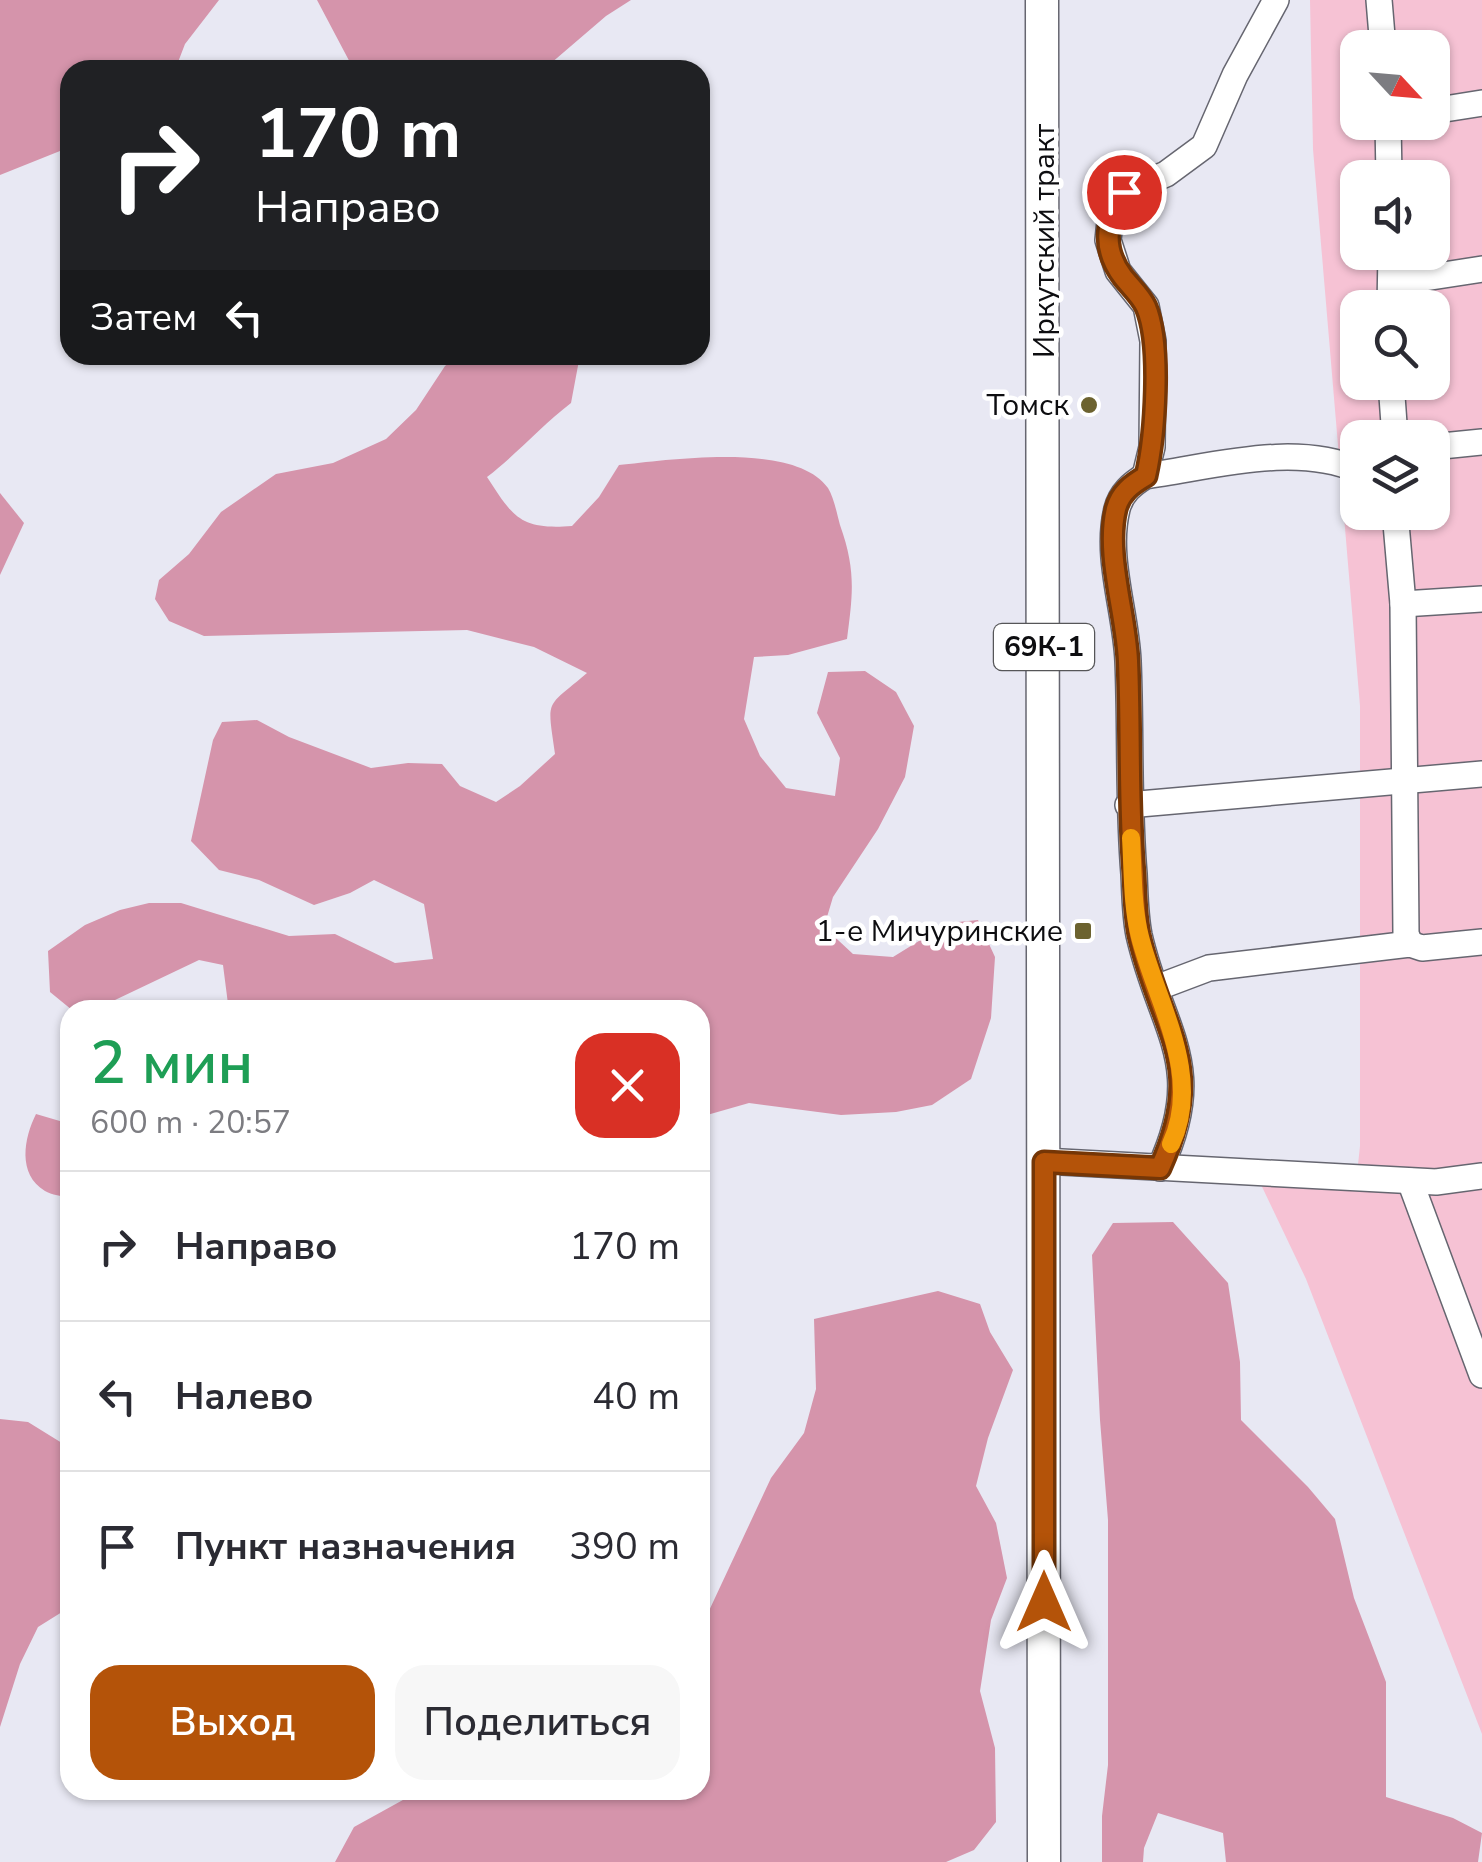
<!DOCTYPE html>
<html lang="ru">
<head>
<meta charset="utf-8">
<style>
  body { margin:0; font-family:"Nunito Sans",sans-serif; background:#f7f7f7; color:#2b2b33; height:100vh; display:flex; flex-direction:column; font-size:38px; white-space:nowrap }
  * { box-sizing:border-box; margin:0 }
  p { font-size:32px; color:#7c7c81 }
  .icon { flex:none; width:55px; height:55px; fill:none; stroke:currentColor; stroke-width:2; stroke-linecap:round; stroke-linejoin:round }
  .map { position:relative; flex:1; overflow:hidden }
  .side { position:absolute; left:60px; top:1000px; width:650px; height:800px; display:flex; flex-direction:column; background:#fff; border-radius:30px; box-shadow:0 2px 8px #0004 }
  .side>* { flex:none }
  .guide { position:absolute; left:60px; top:60px; width:650px; height:305px; border-radius:30px; box-shadow:0 2px 8px #0004; background:#202124; color:#fff; overflow:hidden }
  .needle { width:65px; rotate:116deg }
  .buttons { position:absolute; left:1340px; top:30px; display:grid; gap:20px }
  .buttons a { display:grid; place-items:center; width:110px; height:110px; border-radius:20px; background:#fff; box-shadow:0 2px 8px #0004; font-size:50px }
  .pin { position:absolute; display:grid; place-items:center; width:85px; height:85px; color:#fff; margin:-42px; border:5px solid #fff; border-radius:50%; box-shadow:0 2px 10px #0007 }
  .me { position:absolute; width:110px; margin:-55px; rotate:0deg; stroke-linejoin:round; filter:drop-shadow(0 0 8px #0008) }
  .turn { display:flex; align-items:center; gap:35px; height:210px; padding:0 30px; font-size:45px }
  .turn .icon { width:130px; height:130px; stroke-width:2.5 }
  .turn b { display:block; font-size:70px; line-height:85px }
  .then { display:flex; align-items:center; height:95px; padding:0 30px; background:#0003; gap:20px; font-size:38px }
  .round { display:grid; place-items:center; flex:none; width:105px; height:105px; border-radius:30px; background:#f7f7f7 }
  .overview { display:flex; align-items:center; justify-content:space-between; height:170px; padding:0 30px }
  h1 { font-size:60px; font-weight:600; line-height:75px; color:#1e9e55 }
  .action { display:flex; gap:20px; margin-top:auto; padding:20px 30px }
  .action a { flex:1; height:115px; border-radius:30px; background:#b45309; color:#fff; font-size:40px; font-weight:600; line-height:115px; text-align:center }
  .action a+a { background:#f7f7f7; color:#2b2b33 }
  ul { padding:0; list-style:none }
  li { display:flex; align-items:center; gap:30px; height:150px; padding:0 30px; border-top:2px solid #e1e1e2 }
  li div { flex:1 }
  li b { display:block; font-size:38px }
  li em { font-style:normal }
  .map>svg:first-child { display:block }
  .green { fill:#f6c2d4; fill-rule:evenodd }
  .forest { fill:#d594ab }
  .lines { fill:none; stroke-linecap:round; stroke-linejoin:round }
  .minor-casing { stroke:#666670; stroke-width:28 }
  .major-casing { stroke:#666670; stroke-width:35 }
  .minor { stroke:#fff; stroke-width:25 }
  .major { stroke:#fff; stroke-width:32 }
  .route-casing { stroke:#753606; stroke-width:25 }
  .route { stroke:#b45309; stroke-width:18 }
  .slow { stroke:#f59e0b; stroke-width:18 }
  .poi-dot { fill:#6c622f; stroke:#fff; stroke-width:4 }
  .labels { text-anchor:middle; dominant-baseline:central; stroke-width:9; stroke-linejoin:round; paint-order:stroke }
  .shield { fill:#fff; stroke:#565658; stroke-width:2.5 }
  .shield-label { font-size:28px; font-weight:bold; fill:#0d0d10 }
  .street-label { font-size:30px; fill:#0d0d10; stroke:#fff }
  .poi-label { font-size:30px; fill:#0d0d10; stroke:#fff; text-anchor:end }
</style>
</head>
<body>
<div class="map">
<svg width="1482" height="1862" viewBox="0 0 1482 1862">
  <rect width="100%" height="100%" fill="#e8e8f3"/>
  <path class="green" d="M1310,0H1482V1734L1306,1279L1255,1172L1357,1174L1360,1146V706L1313,149ZM1358,48H1432V122H1358ZM1358,178H1432V252H1358ZM1358,308H1432V382H1358ZM1358,438H1432V512H1358Z"/>
  <g class="forest">
    <polygon points="0,0 219,0 185,44 175,70 70,70 70,147 0,175"/>
    <polygon points="317,0 631,0 606,16 543,70 354,70"/>
    <path d="M459,355H580L571,403C541,426 517,454 487,477C513,517 520,530 572,526L599,497L619,465C669,460 795,441 828,488C834,498 837,514 840,525C856,570 853,593 847,639L788,655L754,657L744,719L760,756L786,788L835,796L840,758L817,713L828,672L865,671L896,692L914,726L905,777L878,829L833,897L824,927L853,954L893,957L948,923L978,920L995,957L991,1018L971,1079L932,1105L896,1112L841,1115L749,1103L700,1117V1010H225L228,1004L223,965L199,960L94,1010H72L50,992L48,951L85,925L120,910L149,903H181L289,936L335,934L395,963L433,959L424,904L374,880L350,893L314,905L259,880L219,870L191,841L213,740L222,722L257,720L289,737L371,768L408,763L442,764L460,786L496,802L520,786L555,754C547,697 545,709 587,673L534,647L467,630L204,636L169,621L155,599L159,580L189,554L221,512L276,474L333,463L386,439L416,410L445,366Z"/>
    <polygon points="0,493 24,523 0,575"/>
    <path d="M36,1114L70,1124V1198C63,1196 51,1195 45,1191C17,1174 24,1138 36,1114Z"/>
    <polygon points="1173,1222 1228,1283 1240,1362 1241,1420 1308,1487 1335,1519 1354,1598 1386,1682 1386,1797 1453,1818 1482,1833 1478,1862 1226,1862 1223,1833 1158,1813 1144,1848 1143,1862 1102,1862 1102,1816 1108,1765 1108,1520 1100,1420 1092,1255 1113,1223"/>
    <polygon points="938,1291 980,1304 990,1332 1013,1370 988,1438 976,1486 996,1523 1007,1578 991,1620 980,1691 995,1748 996,1822 974,1850 946,1862 335,1862 354,1827 421,1790 700,1790 700,1630 771,1478 804,1433 816,1389 814,1319"/>
    <polygon points="0,1419 28,1422 70,1448 70,1607 38,1627 20,1664 0,1727"/>
  </g>
  <g class="lines">
    <defs>
      <g id="minor">
        <polyline points="1379,0 1383,48"/>
        <polyline points="1432,111 1482,103"/>
        <polyline points="1388,122 1389,178"/>
        <polyline points="1392,283 1482,269"/>
        <polyline points="1390,308 1391,252"/>
        <polyline points="1391,382 1395,438"/>
        <polyline points="1432,447 1482,442"/>
        <polyline points="1145,476 1152,447 1153,341 1146,306 1118,271 1108,240 1111,212 1124,192 1166,174 1204,146 1235,75 1276,0"/>
        <polyline points="1395,512 1403,604 1406,934 1410,944"/>
        <polyline points="1403,604 1482,599"/>
        <polyline points="1128,805 1482,774"/>
        <polyline points="1156,988 1209,968 1410,944 1422,948 1482,942"/>
        <polyline points="1043,1161 1436,1182 1482,1176"/>
        <path d="M1160,1168C1208,1064 1161,1032 1139,935C1135,915 1135,894 1134,874C1128,803 1131,732 1128,661C1126,612 1105,557 1117,509C1121,493 1132,484 1145,476C1212,467 1294,442 1358,470"/>
        <polyline points="1410,1181 1482,1375"/>
      </g>
      <polyline id="major" points="1042,0 1044,1862"/>
    </defs>
    <use href="#minor" class="minor-casing"/>
    <use href="#major" class="major-casing"/>
    <use href="#minor" class="minor"/>
    <use href="#major" class="major"/>
  </g>
  <g class="lines">
    <defs>
      <path id="route" d="M1044,1602V1162L1160,1168C1208,1063 1161,1032 1139,935C1135,915 1135,894 1134,874C1128,803 1131,732 1128,661C1126,614 1105,554 1116,509C1120,493 1132,484 1146,476C1155,436 1162,345 1146,307C1141,296 1130,286 1123,277C1101,248 1106,219 1124,192"/>
    </defs>
    <use href="#route" class="route-casing"/>
    <use href="#route" class="route"/>
    <path class="slow" d="M1131,838C1133,870 1132,906 1140,937C1157,1004 1203,1075 1171,1144"/>
  </g>
  <g class="poi-dot">
    <circle cx="1089" cy="405" r="10"/>
    <rect x="1073" y="921" width="20" height="20" rx="5"/>
  </g>
  <g class="labels">
    <rect class="shield" x="994" y="624" width="100" height="46" rx="8"/>
    <g class="shield-label">
      <text x="1044" y="647">69К-1</text>
    </g>
    <g class="street-label">
      <text transform="translate(1044 241) rotate(-90)">Иркутский тракт</text>
    </g>
    <g class="poi-label">
      <text x="1069" y="405">Томск</text>
      <text x="1063" y="931">1-е Мичуринские</text>
    </g>
  </g>
</svg>
<div class="buttons">
<a><svg class="needle" viewBox="-14 -14 28 28"><path d="M0-13l5 13h-10z" fill="#e53935"/><path d="M0 13l5-13h-10z" fill="#7c7c81"/></svg></a>
<a><svg class="icon" aria-label="sound" viewBox="0 0 24 24"><path d="M4 9h4l5-4v14l-5-4H4zM17 9q2 3 0 6"/></svg></a>
<a><svg class="icon" aria-label="search" viewBox="0 0 24 24"><circle cx="10" cy="10" r="6"/><path d="M15 15l6 6"/></svg></a>
<a><svg class="icon" aria-label="layers" viewBox="0 0 24 24"><path d="M12 4l9 5-9 5-9-5zM3 14l9 5 9-5"/></svg></a>
</div>
<div class="pin" style="left:1124px;top:192px;background:#d93025"><svg class="icon" aria-label="arrive" viewBox="0 0 24 24"><path d="M6 21V4h12l-3 4 3 4H6"/></svg></div>
<svg class="me" style="left:1044px;top:1602px" viewBox="-20 -20 40 40"><path d="M0-17L14 15 0 8-14 15z" fill="#b45309" stroke="#fff" stroke-width="4"/></svg>
<div class="guide">
<div class="turn"><svg class="icon" aria-label="right" viewBox="0 0 24 24"><path d="M7 20v-9h11M14 6l5 5-5 5"/></svg><div><b>170 m</b>Направо</div></div>
<div class="then">Затем<svg class="icon" aria-label="left" viewBox="0 0 24 24"><path d="M17 20v-9H6M10 6l-5 5 5 5"/></svg></div>
</div>
<section class="side">
<div class="overview"><div><h1>2 мин</h1><p>600 m · 20:57</p></div><a class="round" style="background:#d93025;color:#fff"><svg class="icon" aria-label="close" viewBox="0 0 24 24"><path d="M6 6l12 12M18 6L6 18"/></svg></a></div>
<ul>
<li><svg class="icon" aria-label="right" viewBox="0 0 24 24"><path d="M7 20v-9h11M14 6l5 5-5 5"/></svg><div><b>Направо</b></div><em>170 m</em></li>
<li><svg class="icon" aria-label="left" viewBox="0 0 24 24"><path d="M17 20v-9H6M10 6l-5 5 5 5"/></svg><div><b>Налево</b></div><em>40 m</em></li>
<li><svg class="icon" aria-label="arrive" viewBox="0 0 24 24"><path d="M6 21V4h12l-3 4 3 4H6"/></svg><div><b>Пункт назначения</b></div><em>390 m</em></li>
</ul>
<div class="action"><a>Выход</a><a>Поделиться</a></div>
</section>
</div>
</body>
</html>
